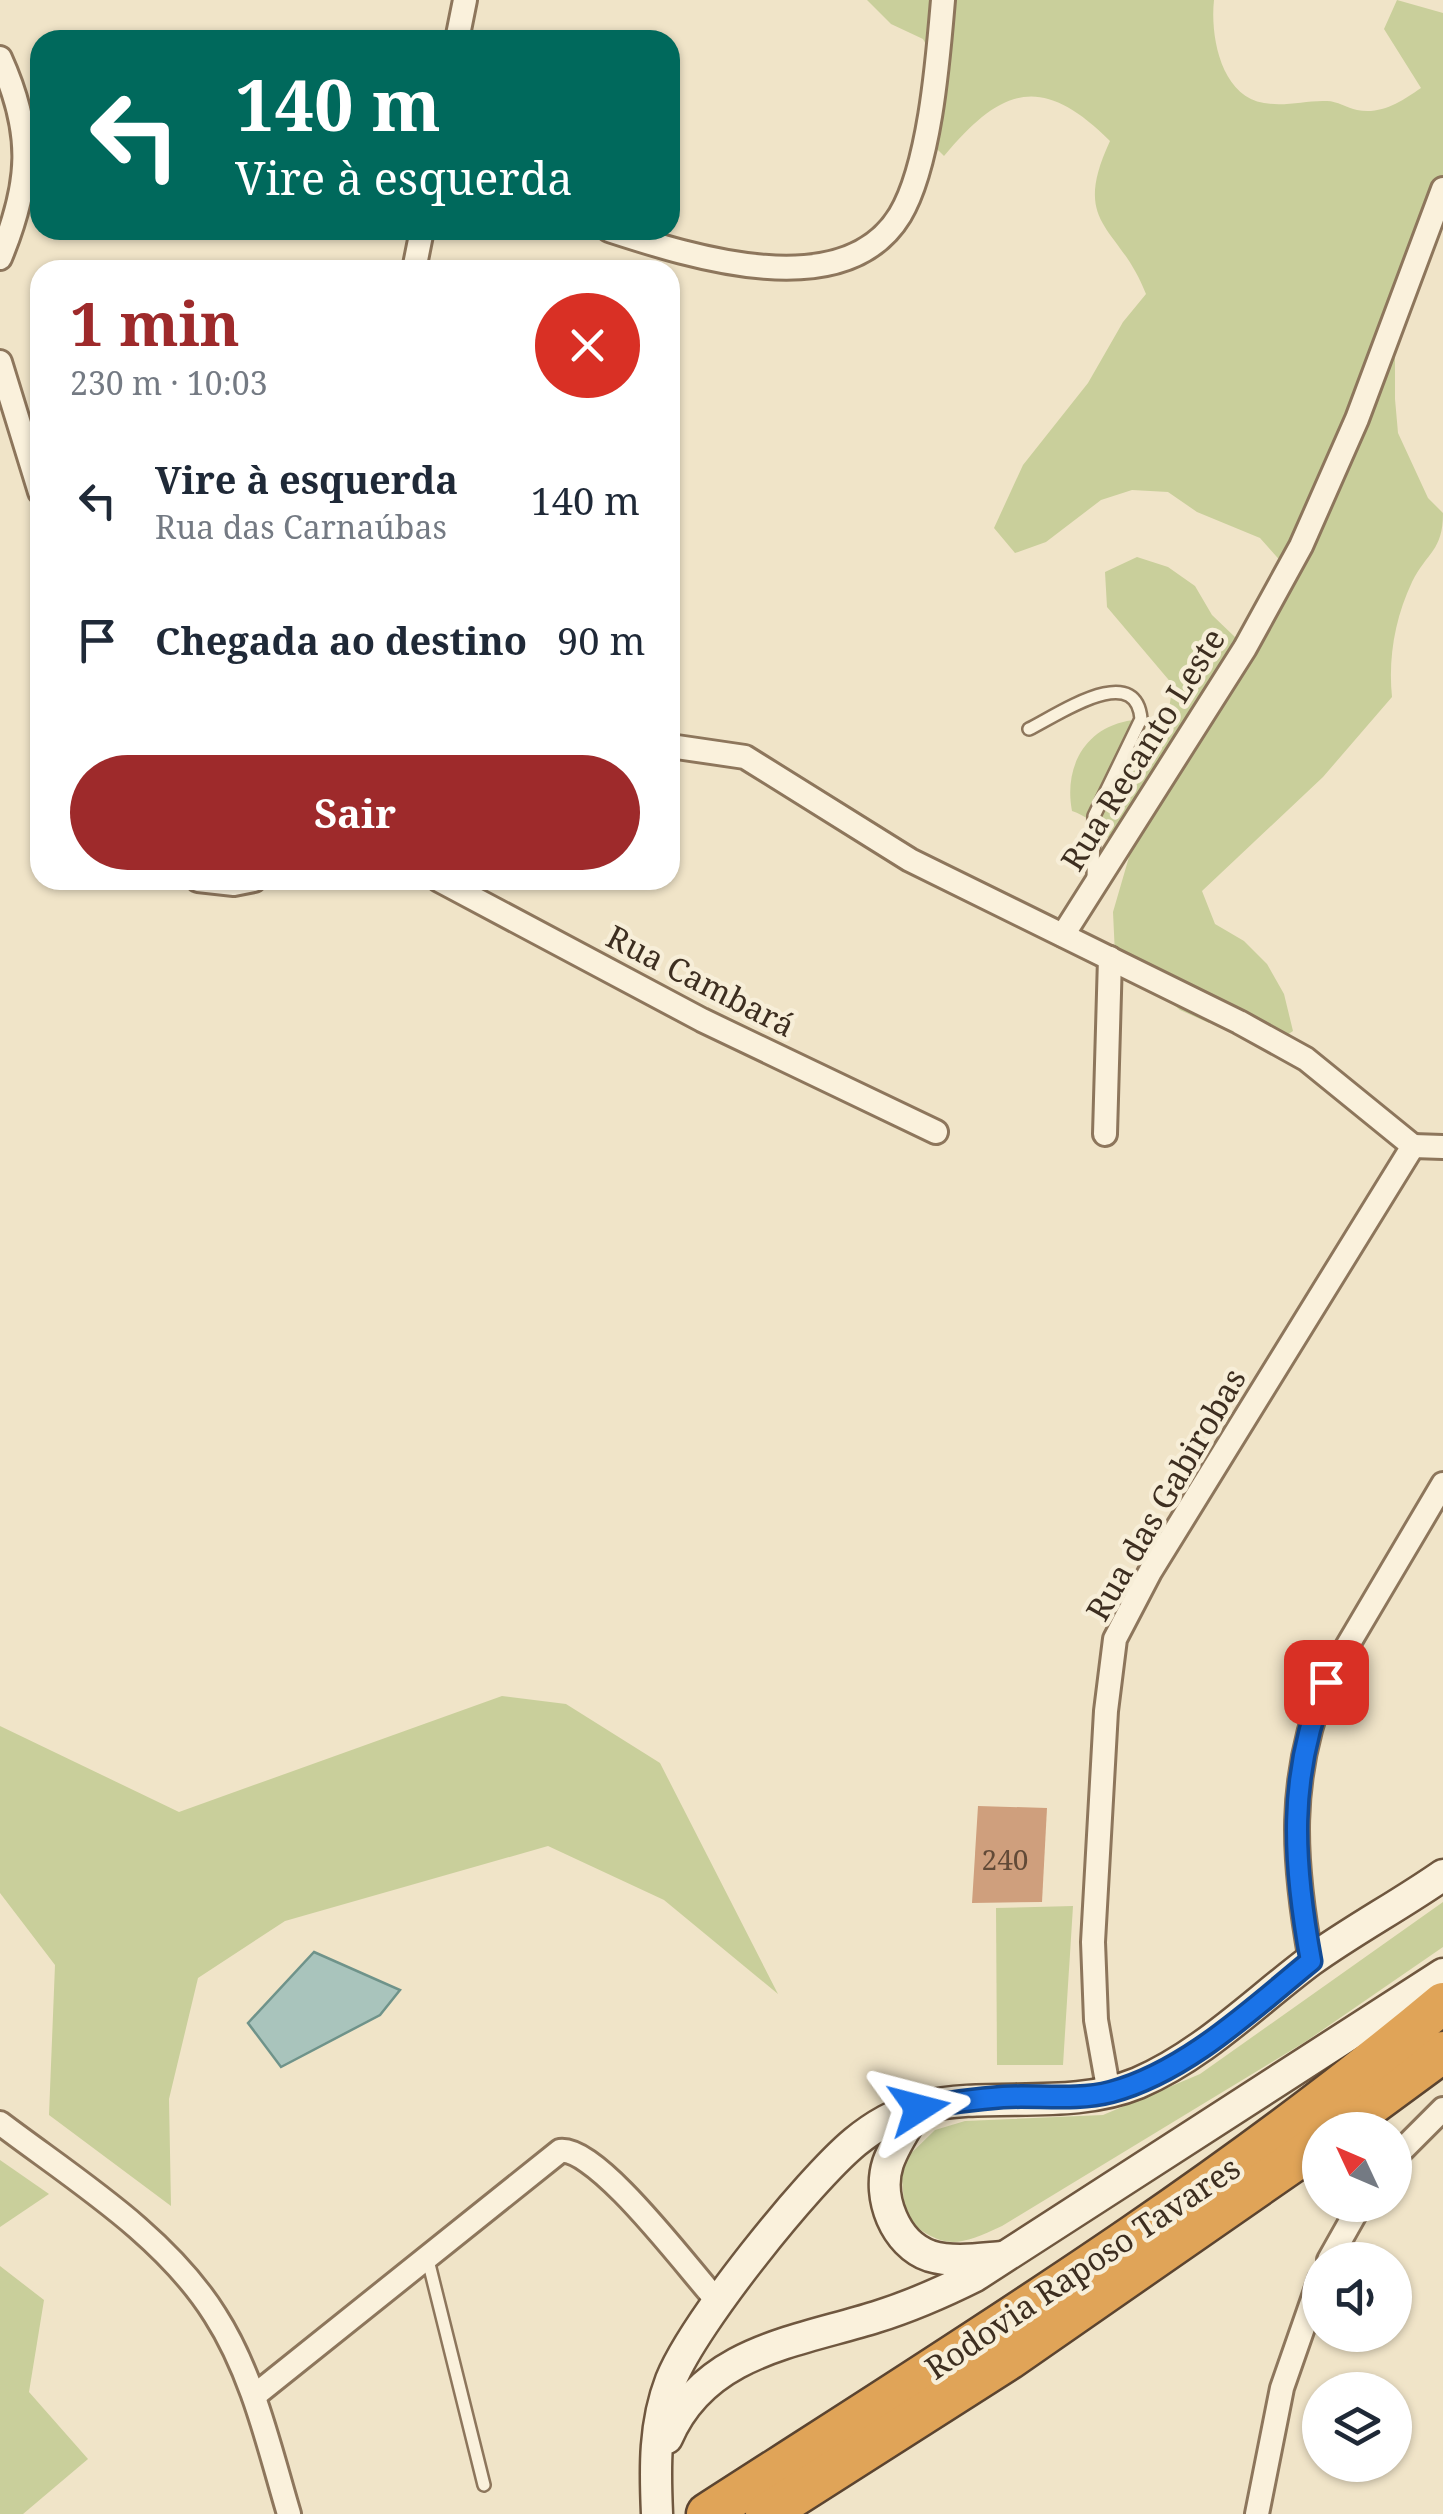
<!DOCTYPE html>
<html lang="pt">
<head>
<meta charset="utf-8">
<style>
  body { margin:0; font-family:"Noto Serif",serif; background:#f2f2f3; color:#1f2937; height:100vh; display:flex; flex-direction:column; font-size:38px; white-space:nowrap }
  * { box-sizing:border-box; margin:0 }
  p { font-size:32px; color:#747a83 }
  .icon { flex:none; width:55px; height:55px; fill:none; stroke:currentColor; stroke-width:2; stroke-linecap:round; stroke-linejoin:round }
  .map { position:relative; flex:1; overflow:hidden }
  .side { position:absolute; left:30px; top:260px; width:650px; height:630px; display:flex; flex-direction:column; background:#fff; border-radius:30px; box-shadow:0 2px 8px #0004 }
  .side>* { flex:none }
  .guide { position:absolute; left:30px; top:30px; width:650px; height:210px; border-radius:30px; box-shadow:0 2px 8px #0004; background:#00695c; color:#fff; overflow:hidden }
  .needle { width:65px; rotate:314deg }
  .fabs { position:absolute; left:1302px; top:2112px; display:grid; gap:20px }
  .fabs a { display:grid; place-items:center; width:110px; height:110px; border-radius:50%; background:#fff; box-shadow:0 2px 8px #0004; font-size:50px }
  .pin { position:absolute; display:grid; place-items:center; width:85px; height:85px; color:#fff; margin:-42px; border-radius:20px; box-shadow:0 5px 15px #0006 }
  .me { position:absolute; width:110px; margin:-55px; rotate:81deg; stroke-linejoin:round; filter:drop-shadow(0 0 8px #0008) }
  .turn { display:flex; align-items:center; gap:35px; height:210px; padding:0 40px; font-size:45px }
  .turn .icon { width:130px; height:130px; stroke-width:2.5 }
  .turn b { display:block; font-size:70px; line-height:85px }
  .round { display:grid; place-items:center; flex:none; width:105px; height:105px; border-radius:52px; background:#f2f2f3 }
  .overview { display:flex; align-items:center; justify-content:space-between; height:170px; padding:0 40px }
  h1 { font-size:60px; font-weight:700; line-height:75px; color:#9e2a2b }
  .cta { display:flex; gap:20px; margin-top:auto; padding:20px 40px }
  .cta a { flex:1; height:115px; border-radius:60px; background:#9e2a2b; color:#fff; font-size:40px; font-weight:700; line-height:115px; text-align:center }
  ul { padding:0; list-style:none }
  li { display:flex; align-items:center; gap:30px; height:140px; padding:0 40px }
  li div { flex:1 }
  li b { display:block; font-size:38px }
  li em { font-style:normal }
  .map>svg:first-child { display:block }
  .green { fill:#c9cf9b }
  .water { fill:#a9c4bc; stroke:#6f938a; stroke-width:2.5 }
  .building { fill:#cf9f7d }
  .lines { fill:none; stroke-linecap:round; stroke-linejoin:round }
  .lane-casing { stroke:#8d765c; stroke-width:16 }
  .street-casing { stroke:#8d765c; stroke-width:28 }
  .secondary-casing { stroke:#6f573f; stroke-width:35 }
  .highway-casing { stroke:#5b4430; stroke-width:45 }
  .lane { stroke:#faf1dc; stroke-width:11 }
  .street { stroke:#faf1dc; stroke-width:22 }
  .secondary { stroke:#faf1dc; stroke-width:30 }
  .highway { stroke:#e0a458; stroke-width:40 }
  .route-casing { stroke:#114b97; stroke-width:25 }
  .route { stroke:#1a73e8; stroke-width:18 }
  .labels { text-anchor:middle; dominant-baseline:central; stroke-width:9; stroke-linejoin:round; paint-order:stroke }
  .number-label { font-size:28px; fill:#624a37 }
  .street-label { font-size:32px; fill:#3d2e20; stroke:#f7eed8 }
</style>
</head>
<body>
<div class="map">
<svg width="1443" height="2514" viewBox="0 0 1443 2514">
  <rect width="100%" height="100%" fill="#f0e4c8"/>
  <g class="green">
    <path d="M867,0H1214C1210,36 1221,96 1264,103C1286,107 1306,100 1327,101C1337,101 1347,108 1357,110C1382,115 1402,101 1421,88L1384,29L1397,0L1443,13V222L1395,333V399L1398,433L1428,498L1443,513C1443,551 1427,552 1412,582C1395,618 1388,658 1392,697L1323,777L1202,891L1215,924L1244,941L1267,964L1284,994L1293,1031L1287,1035L1210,1019L1209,1023L1180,1010L1115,955L1113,912L1129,857C1106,841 1099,820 1072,811C1064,769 1083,730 1127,721C1139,718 1154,721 1167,720L1173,685L1107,607L1105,572L1137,557L1168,567L1195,586L1212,615L1236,638L1267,628L1284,565L1260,538L1197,512L1168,492L1132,490L1101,500L1046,542L1015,553L994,528L1023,465L1088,383L1123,322L1146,294C1119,224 1070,227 1110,141C1041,72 1001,88 944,156L921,133L939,68L923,39L891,24Z"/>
    <polygon points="502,1696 566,1704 660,1763 778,1994 664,1900 548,1846 285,1921 198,1978 169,2099 171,2206 49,2115 55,1965 0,1893 0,1726 179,1812"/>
    <path d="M1443,1902V1947L1305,2042L1002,2226C957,2247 944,2250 905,2218L901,2163L935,2130L965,2121L1103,2115L1200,2074Z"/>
    <polygon points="1073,1906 1063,2065 997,2065 996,1908"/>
    <polygon points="0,2160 49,2194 0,2227"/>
    <polygon points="0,2266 44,2300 29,2392 88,2459 23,2514 0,2514"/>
  </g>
  <polygon class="water" points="314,1952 400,1990 380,2015 281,2067 248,2023"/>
  <polygon class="building" points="978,1806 1047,1808 1042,1902 972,1903"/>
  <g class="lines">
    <defs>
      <g id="lane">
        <path d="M1029,729C1056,716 1136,660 1141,719L1094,816L1093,883"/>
        <polyline points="428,2260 484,2485"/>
      </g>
      <g id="street">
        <polyline points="457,40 465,0"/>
        <path d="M0,58C34,133 31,183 0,258"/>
        <path d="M609,230C689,256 844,307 900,215C930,165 938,59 943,0"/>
        <polyline points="414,270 422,230"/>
        <polyline points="0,362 40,492"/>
        <polyline points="670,746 745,757 910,860 1239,1022 1306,1059 1413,1146"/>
        <polyline points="198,880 234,884 254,880"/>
        <polyline points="439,880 702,1020 936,1132"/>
        <polyline points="1063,935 1245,648 1301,546 1357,419 1443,189"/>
        <polyline points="1105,1134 1110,958"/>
        <polyline points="1413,1146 1443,1147"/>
        <path d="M1311,1961C1293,1861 1287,1779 1326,1682L1443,1484"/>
        <polyline points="1109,2093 1096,2020 1093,1942 1106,1711 1115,1639 1150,1572 1413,1146"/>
        <path d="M0,2123C74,2179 165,2235 215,2315C253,2374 269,2447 289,2514"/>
        <polyline points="1395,2157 1443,2109"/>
        <polyline points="1329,2260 1360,2205"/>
        <path d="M254,2396L560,2151C598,2146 692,2274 720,2304"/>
        <polyline points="1257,2514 1282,2388 1320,2279"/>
      </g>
      <g id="secondary">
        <path d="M919,2107C908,2125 895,2143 888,2163C877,2197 895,2244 930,2256C953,2263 978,2259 1002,2257"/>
        <path d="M667,2438C704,2351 796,2342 876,2317C911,2306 943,2292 975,2276L1443,1974"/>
        <path d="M657,2514C655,2468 654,2424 671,2380C694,2323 807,2182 855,2142C873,2127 898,2112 921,2107C992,2091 1070,2111 1138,2083C1203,2055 1254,2003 1310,1961C1353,1930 1400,1905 1443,1875"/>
      </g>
      <g id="highway">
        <polyline points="1337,2130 1443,2052"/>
        <path d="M707,2514C958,2352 1214,2195 1443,2003"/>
        <polyline points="766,2514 1009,2359 1320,2143"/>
      </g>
    </defs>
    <use href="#lane" class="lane-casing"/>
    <use href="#street" class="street-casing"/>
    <use href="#secondary" class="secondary-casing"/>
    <use href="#highway" class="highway-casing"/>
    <use href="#lane" class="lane"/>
    <use href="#street" class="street"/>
    <use href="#secondary" class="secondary"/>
    <use href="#highway" class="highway"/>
  </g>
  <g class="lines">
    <defs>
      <path id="route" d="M919,2108C947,2103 975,2099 1003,2097C1039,2095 1076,2101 1111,2092C1186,2072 1252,2009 1311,1961C1293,1863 1287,1777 1326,1682"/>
    </defs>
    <use href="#route" class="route-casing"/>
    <use href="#route" class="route"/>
  </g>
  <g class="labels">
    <g class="number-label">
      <text x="1005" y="1859">240</text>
    </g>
    <g class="street-label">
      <text transform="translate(1142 749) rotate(-58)">Rua Recanto Leste</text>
      <text transform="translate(701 980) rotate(27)">Rua Cambará</text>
      <text transform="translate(1165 1494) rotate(-60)">Rua das Gabirobas</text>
      <text transform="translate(1082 2267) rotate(-34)">Rodovia Raposo Tavares</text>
    </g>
  </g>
</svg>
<div class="fabs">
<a><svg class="needle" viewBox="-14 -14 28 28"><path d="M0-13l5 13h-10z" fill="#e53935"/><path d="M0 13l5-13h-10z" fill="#747a83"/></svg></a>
<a><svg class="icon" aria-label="sound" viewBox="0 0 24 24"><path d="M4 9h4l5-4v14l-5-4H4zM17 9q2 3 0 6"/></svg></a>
<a><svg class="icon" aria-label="layers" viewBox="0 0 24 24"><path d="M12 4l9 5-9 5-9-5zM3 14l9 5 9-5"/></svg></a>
</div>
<div class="pin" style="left:1326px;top:1682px;background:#d93025"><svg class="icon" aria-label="arrive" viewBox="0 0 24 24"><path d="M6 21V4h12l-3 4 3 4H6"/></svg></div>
<svg class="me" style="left:919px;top:2108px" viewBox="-20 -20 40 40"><path d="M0-17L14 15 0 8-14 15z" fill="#1a73e8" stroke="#fff" stroke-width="4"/></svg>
<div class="guide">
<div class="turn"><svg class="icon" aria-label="left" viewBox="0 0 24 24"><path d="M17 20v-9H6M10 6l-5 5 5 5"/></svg><div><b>140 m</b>Vire à esquerda</div></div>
</div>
<section class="side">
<div class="overview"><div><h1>1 min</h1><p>230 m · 10:03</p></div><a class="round" style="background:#d93025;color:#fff"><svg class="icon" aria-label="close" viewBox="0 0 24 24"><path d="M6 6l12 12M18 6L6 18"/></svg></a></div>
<ul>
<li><svg class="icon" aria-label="left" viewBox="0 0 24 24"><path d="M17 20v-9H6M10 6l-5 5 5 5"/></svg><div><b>Vire à esquerda</b><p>Rua das Carnaúbas</p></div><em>140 m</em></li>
<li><svg class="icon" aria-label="arrive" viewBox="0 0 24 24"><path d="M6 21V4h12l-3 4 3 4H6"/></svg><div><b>Chegada ao destino</b></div><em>90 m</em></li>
</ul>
<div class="cta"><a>Sair</a></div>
</section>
</div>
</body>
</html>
